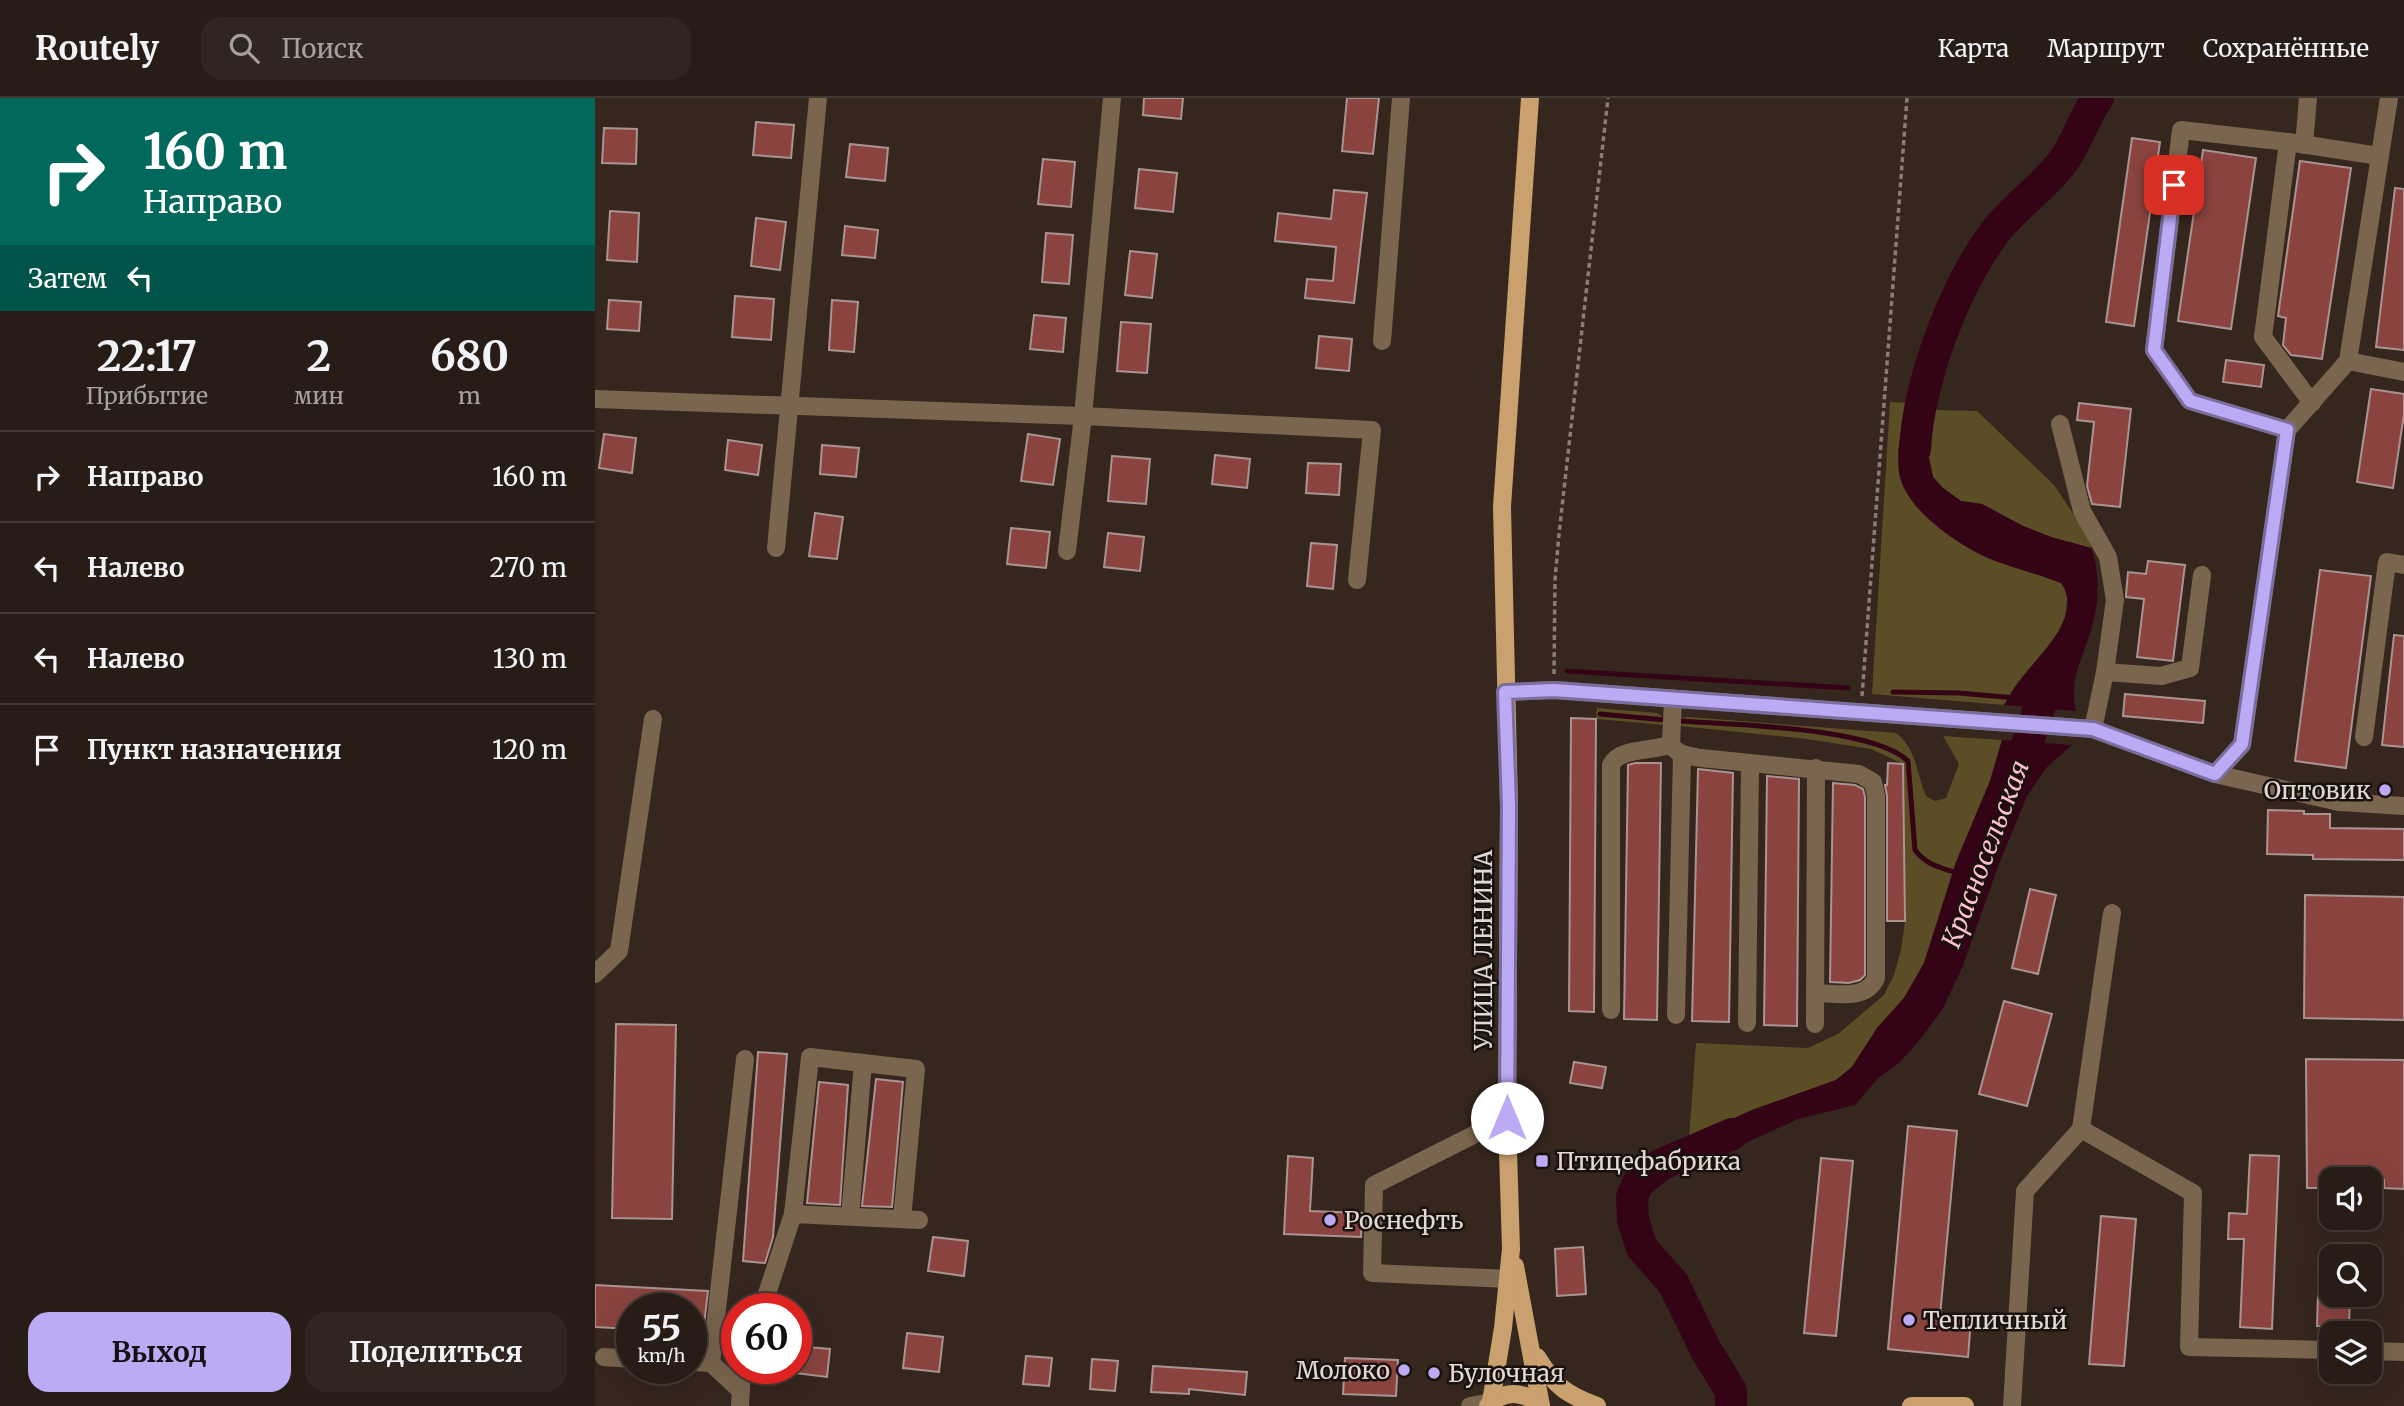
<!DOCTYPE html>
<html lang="ru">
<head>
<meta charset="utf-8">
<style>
  body { margin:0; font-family:Merriweather,serif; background:#30251f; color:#f1f3f6; height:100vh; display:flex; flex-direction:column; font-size:26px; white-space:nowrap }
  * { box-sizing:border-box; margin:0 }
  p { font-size:23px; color:#a5a1a1 }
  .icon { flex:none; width:38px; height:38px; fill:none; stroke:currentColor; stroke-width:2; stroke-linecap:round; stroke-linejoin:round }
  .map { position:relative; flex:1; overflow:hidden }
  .drawer { display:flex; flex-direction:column; background:#281c16; width:595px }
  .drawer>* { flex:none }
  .top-card { background:#00695c; color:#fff; overflow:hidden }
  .buttons { position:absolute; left:1724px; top:1069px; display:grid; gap:14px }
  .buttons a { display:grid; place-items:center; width:63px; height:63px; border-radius:14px; background:#281c16; box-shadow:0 7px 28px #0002,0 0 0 2px #443a35; font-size:35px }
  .speed { position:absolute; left:21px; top:1195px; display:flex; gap:14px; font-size:35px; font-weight:700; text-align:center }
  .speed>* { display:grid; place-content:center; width:91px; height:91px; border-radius:50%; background:#281c16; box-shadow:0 7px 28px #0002,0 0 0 2px #443a35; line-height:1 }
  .speed small { font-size:18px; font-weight:400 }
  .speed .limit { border:10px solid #d22; background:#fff; color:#111 }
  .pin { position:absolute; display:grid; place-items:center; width:60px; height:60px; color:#fff; margin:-30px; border-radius:14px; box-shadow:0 4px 10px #0006 }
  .me { position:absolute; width:77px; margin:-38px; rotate:0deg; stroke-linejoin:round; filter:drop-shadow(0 0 5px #0008) }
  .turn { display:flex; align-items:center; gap:24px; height:147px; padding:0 28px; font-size:32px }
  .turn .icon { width:91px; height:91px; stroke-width:2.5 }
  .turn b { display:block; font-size:49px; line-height:60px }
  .then { display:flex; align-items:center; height:66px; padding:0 28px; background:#0003; gap:14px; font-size:26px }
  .eta { display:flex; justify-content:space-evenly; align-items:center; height:119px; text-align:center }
  .eta b { font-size:42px; font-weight:700; line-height:49px }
  .action { display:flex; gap:14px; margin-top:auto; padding:14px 28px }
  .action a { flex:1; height:80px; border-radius:21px; background:#bcaaf5; color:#111; font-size:28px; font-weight:700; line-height:80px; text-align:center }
  .action a+a { background:#30251f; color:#f1f3f6 }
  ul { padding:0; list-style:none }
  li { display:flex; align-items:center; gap:21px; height:91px; padding:0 28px; border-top:2px solid #443a35 }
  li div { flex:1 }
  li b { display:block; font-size:26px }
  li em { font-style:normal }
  header { display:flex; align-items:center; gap:42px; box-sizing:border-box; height:98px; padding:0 35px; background:#281c16; border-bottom:2px solid #443a35 }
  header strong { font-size:33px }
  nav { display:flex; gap:38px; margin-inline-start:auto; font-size:24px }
  .search { width:490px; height:63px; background:#30251f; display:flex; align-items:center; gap:18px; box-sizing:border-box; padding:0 24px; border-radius:21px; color:#a5a1a1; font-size:26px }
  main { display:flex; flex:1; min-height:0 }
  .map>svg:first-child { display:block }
  .green { fill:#5b4e26 }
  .water { fill:#340416 }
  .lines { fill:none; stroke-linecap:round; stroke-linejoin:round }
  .stream { stroke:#340416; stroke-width:5 }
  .river { stroke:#340416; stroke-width:32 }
  .building { fill:#8a433f; stroke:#aa9491; stroke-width:2 }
  .path { stroke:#8a7d77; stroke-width:3.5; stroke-dasharray:5 3.5; stroke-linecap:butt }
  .minor { stroke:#7a654e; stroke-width:18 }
  .major { stroke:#caa06e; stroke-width:18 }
  .route-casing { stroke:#7a6e9f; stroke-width:18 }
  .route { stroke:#bcaaf5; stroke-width:12 }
  .poi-dot { fill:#bcaaf5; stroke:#18110d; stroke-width:2.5 }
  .labels { text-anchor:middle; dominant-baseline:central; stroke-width:5; stroke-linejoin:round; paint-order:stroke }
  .poi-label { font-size:24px; fill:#e3d9d4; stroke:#18110d; text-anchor:start }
  .street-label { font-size:24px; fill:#e3d9d4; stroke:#18110d }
  .water-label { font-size:26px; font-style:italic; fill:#febece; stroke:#18110d }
</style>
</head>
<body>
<header>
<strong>Routely</strong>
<div class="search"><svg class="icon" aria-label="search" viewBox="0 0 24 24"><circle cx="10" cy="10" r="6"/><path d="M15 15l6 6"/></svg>Поиск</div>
<nav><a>Карта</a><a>Маршрут</a><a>Сохранённые</a></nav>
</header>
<main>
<section class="drawer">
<div class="top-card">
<div class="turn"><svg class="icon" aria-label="right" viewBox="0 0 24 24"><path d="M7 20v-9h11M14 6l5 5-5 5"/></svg><div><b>160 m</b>Направо</div></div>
<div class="then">Затем<svg class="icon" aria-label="left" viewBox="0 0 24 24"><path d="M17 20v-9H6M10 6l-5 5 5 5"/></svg></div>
</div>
<div class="eta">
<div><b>22:17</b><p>Прибытие</p></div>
<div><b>2</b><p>мин</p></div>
<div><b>680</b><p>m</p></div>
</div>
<ul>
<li><svg class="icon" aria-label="right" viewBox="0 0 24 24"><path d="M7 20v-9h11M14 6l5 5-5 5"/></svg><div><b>Направо</b></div><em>160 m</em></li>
<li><svg class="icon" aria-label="left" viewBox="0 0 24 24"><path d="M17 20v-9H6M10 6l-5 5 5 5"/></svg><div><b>Налево</b></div><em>270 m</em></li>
<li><svg class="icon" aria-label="left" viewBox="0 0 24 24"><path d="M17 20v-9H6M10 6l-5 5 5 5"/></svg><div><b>Налево</b></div><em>130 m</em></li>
<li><svg class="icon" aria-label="arrive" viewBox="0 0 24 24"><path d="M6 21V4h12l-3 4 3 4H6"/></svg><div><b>Пункт назначения</b></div><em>120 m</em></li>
</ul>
<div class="action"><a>Выход</a><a>Поделиться</a></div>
</section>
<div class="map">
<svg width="1809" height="1308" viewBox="0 0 1809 1308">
  <rect width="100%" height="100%" fill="#35261e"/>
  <g class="green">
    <polygon points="1295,304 1313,305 1303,354 1434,473 1466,485 1473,495 1470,519 1461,539 1422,585 1409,607 1277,596"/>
    <polygon points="1339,312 1382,313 1459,387 1495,441 1496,450 1456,439 1428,428 1387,406 1366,403 1348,390 1338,379 1334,360"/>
    <polygon points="1002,610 1062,615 1068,619 1070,627 1001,621"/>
    <path d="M1093,619L1301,635C1322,651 1321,675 1331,698L1340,703L1351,700L1364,666L1348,638L1407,642L1395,683L1361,764L1329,865L1309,900L1282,930L1257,969L1241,982L1157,1012L1094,1041L1101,945L1213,950L1243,936L1289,897L1299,877L1306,852L1310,823L1308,666L1276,651L1212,641L1085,628L1087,620Z"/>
  </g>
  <g class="water">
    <path d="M1313,305L1339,312L1334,360L1338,379L1348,390L1366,403L1387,406L1428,428L1456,439L1496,450C1506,476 1504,509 1495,535C1486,565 1474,581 1481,613L1409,607C1414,599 1418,591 1424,584C1442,558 1490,519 1466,485C1443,476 1418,470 1395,461C1364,448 1308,410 1304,374C1301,351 1307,328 1313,305Z"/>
    <polygon points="1407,642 1477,647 1451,670 1432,698 1404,766 1367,870 1347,912 1323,944 1304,965 1283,980 1260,1007 1203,1021 1107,1065 1094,1041 1157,1012 1241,982 1257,969 1282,930 1309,900 1329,865 1361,764 1395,683"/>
  </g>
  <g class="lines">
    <g class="stream">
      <polyline points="972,573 1253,590"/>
      <polyline points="1298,594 1364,595 1421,600"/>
      <polyline points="1005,616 1070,622"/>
      <path d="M1085,623C1137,627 1278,629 1313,663L1320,752C1331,767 1346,770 1363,775"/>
    </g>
    <g class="river">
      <path d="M1320,351C1324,282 1359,189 1400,134C1420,109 1447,90 1467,65C1482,45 1488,20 1503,0"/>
      <polyline points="1416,682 1427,662 1453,583 1459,571"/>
      <polyline points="1136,1308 1136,1293 1112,1254 1078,1185 1047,1150 1038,1122 1037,1099 1043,1085 1065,1067 1137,1036"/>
    </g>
  </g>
  <g class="building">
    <polygon points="549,0 588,0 586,21 548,17"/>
    <polygon points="752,0 784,0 778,56 747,53"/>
    <polygon points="161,24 199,27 196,60 158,57"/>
    <polygon points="9,30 42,31 41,66 7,65"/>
    <polygon points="1537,40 1565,44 1539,228 1511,224"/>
    <polygon points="255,46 293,50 290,83 251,79"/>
    <polygon points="1608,52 1661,60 1636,231 1583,223"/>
    <polygon points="448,61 480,64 476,109 443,106"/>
    <polygon points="1705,63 1756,70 1727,261 1696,257 1688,247 1691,220 1683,218"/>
    <polygon points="544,71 582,75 578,114 540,110"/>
    <polygon points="1800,90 1809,91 1809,252 1781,249"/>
    <polygon points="739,92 772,95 759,205 710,200 712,181 738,183 741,149 680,143 683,115 736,121"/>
    <polygon points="15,113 44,115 42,164 12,162"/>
    <polygon points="161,120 191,124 185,172 156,168"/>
    <polygon points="250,128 283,132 280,160 247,157"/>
    <polygon points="451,135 478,137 474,186 447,184"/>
    <polygon points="535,153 562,156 557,200 530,197"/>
    <polygon points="140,198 179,201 176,242 137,239"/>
    <polygon points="14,202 46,204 44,233 12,231"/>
    <polygon points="237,202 263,204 259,254 234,252"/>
    <polygon points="439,217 471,220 468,254 435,251"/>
    <polygon points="526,224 556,226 552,275 522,273"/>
    <polygon points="724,238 757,241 754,273 721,270"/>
    <polygon points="1631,262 1669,267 1666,289 1628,284"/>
    <polygon points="1776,291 1809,296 1809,316 1798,390 1762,384"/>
    <polygon points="1484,305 1536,311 1525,409 1497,406 1492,388 1499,324 1482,322"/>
    <polygon points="9,336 41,340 37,375 4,370"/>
    <polygon points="433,336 465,341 458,387 426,383"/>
    <polygon points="133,342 167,347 163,377 130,372"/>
    <polygon points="227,347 264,350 261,379 225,376"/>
    <polygon points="620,357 655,361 652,390 617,386"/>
    <polygon points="517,358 555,361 551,406 513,403"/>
    <polygon points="713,365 746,366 744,397 711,395"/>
    <polygon points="220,415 248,419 242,461 214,458"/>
    <polygon points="416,430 455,434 451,470 412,466"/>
    <polygon points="513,435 549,439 545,473 509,469"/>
    <polygon points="716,445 742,447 738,491 712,488"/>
    <polygon points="1553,463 1590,467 1578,563 1542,559 1549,501 1531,499 1531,497 1533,474 1551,476"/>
    <polygon points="1725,472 1776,478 1751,670 1700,663"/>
    <polygon points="1799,537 1809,538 1809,649 1787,647"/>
    <polygon points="1530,596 1610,603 1608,625 1528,618"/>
    <polygon points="976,620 1001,621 999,914 974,913"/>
    <polygon points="1040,665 1066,665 1062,922 1029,921 1033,667"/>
    <polygon points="1293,665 1308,666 1310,823 1292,823 1292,698 1290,687 1292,687"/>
    <polygon points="1103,671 1138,675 1134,924 1097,923"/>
    <polygon points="1172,678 1204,681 1202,928 1169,927"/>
    <polygon points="1238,685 1260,687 1268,691 1270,699 1270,877 1265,882 1254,885 1235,884"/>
    <polygon points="1673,712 1709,713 1709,716 1735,716 1735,730 1809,731 1809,762 1718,761 1718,757 1672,756"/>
    <polygon points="1435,791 1461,797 1443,876 1417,870"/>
    <polygon points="1710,797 1809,799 1809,922 1709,920"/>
    <polygon points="1409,903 1457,916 1432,1008 1384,996"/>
    <polygon points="21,926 81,927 77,1121 17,1120"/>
    <polygon points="163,954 192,956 178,1139 170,1165 148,1163"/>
    <polygon points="1711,961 1809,962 1809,1091 1789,1090 1789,1082 1736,1082 1736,1090 1712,1090"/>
    <polygon points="979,964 1011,969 1007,990 975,985"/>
    <polygon points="281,981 308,984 297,1109 267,1108"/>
    <polygon points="224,984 253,987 245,1107 212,1105"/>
    <polygon points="1313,1028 1362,1033 1345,1218 1376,1221 1373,1259 1293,1251"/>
    <polygon points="1655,1057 1684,1058 1677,1231 1645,1229 1649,1141 1633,1141 1634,1115 1652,1116"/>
    <polygon points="693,1058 718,1060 715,1113 767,1115 766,1139 689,1136"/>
    <polygon points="1226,1060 1258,1063 1241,1238 1209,1235"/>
    <polygon points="1506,1118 1541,1121 1529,1268 1494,1266"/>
    <polygon points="338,1139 373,1143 369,1178 333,1173"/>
    <polygon points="988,1149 991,1196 962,1198 960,1151"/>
    <polygon points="0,1187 113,1193 108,1235 96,1235 96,1211 37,1211 37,1231 0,1229"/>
    <polygon points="1723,1197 1755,1197 1754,1230 1722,1228"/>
    <polygon points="312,1235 348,1239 344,1274 308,1270"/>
    <polygon points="201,1248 235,1251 232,1279 201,1275"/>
    <polygon points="431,1258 457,1260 454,1288 428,1286"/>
    <polygon points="750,1260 803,1262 801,1298 748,1296"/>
    <polygon points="497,1261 523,1263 520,1293 495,1291"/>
    <polygon points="558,1268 652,1274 650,1297 594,1291 594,1296 556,1294"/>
  </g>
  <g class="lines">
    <g class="path">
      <polyline points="959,576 960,482 964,436 1013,0"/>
      <polyline points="1267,598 1312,0"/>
    </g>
    <g class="minor">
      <polyline points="1693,44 1668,239 1717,305"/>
      <polyline points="1709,47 1713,0"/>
      <polyline points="787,243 806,0"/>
      <polyline points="1753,263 1809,274"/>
      <polyline points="0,301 488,318 777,332 762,482"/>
      <polyline points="1465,326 1487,413 1513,459 1520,502 1510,574 1498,631"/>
      <polyline points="1692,332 1595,303 1559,252 1586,32 1693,44 1784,58"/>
      <polyline points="181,450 223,0"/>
      <polyline points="472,453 488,318 517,0"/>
      <polyline points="1510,574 1566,578 1595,570 1607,477"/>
      <polyline points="910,594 959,592 1498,631 1620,676 1647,647 1692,332 1753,263 1794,0"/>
      <path d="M1078,602L1076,646C1081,657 1095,658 1106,660L1264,676L1278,684L1281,698V880C1271,903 1241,895 1220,895"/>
      <polyline points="1769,639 1792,464 1809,467"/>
      <polyline points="1620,676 1744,704 1809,708"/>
      <polyline points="0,876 24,853 58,621"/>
      <path d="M1016,912V667C1024,649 1058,654 1076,646"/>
      <polyline points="1081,917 1087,656"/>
      <polyline points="1152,925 1155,666"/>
      <polyline points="1220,926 1221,670"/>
      <polyline points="912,1020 779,1087 777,1175 914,1181"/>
      <polyline points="1486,1031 1598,1095 1594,1249 1736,1252"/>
      <polyline points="198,1116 215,959 321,971 307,1121"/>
      <polyline points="255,1118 268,965"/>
      <polyline points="167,1211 198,1116 324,1122"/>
      <polyline points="1774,1253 1809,1254"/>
      <polyline points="9,1259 37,1261"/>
      <polyline points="96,1264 116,1265 146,1293"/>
      <polyline points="116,1265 150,961"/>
      <polyline points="145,1308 147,1270"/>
      <polyline points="875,1308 896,1304"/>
      <polyline points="1417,1308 1430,1093 1486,1031 1517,815"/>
    </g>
    <g class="major">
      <polyline points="920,1168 946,1308"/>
      <path d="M942,1259C960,1288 970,1296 1002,1308"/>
      <path d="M896,1304C914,1292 930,1294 946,1308"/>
      <polyline points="893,1308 896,1304 908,1230 916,1151 912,1020 914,708 907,409 935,0"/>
      <polyline points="1316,1308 1370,1308"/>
    </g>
  </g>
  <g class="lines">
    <defs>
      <polyline id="route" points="912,1020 914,708 910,594 959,592 1498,631 1620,676 1647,646 1692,332 1595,303 1559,252 1579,87"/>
    </defs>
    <use href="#route" class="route-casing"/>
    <use href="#route" class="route"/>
  </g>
  <g class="poi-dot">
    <circle cx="1790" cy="692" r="7"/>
    <rect x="940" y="1056" width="14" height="14" rx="3.5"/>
    <circle cx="735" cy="1122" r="7"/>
    <circle cx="1314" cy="1222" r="7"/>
    <circle cx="809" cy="1272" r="7"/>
    <circle cx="839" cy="1275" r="7"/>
  </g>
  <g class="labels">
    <g class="poi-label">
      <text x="1776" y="692" text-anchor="end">Оптовик</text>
      <text x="961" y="1063">Птицефабрика</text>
      <text x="749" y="1122">Роснефть</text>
      <text x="1328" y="1222">Тепличный</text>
      <text x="795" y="1272" text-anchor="end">Молоко</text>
      <text x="853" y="1275">Булочная</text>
    </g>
    <g class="street-label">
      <text transform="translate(888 852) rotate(-90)">УЛИЦА ЛЕНИНА</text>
    </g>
    <g class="water-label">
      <text transform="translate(1390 756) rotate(-69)">Красносельская</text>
    </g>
  </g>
</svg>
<div class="buttons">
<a><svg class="icon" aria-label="sound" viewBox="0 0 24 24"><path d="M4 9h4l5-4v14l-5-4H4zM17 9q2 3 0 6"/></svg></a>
<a><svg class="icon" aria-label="search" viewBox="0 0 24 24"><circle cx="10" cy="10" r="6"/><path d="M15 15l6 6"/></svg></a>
<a><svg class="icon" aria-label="layers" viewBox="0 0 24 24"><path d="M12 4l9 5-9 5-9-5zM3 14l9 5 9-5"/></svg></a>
</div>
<div class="speed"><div>55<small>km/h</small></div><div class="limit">60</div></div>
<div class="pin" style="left:1579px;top:87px;background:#d93025"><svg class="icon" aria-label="arrive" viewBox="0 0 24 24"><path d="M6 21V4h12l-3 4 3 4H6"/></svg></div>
<svg class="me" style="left:912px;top:1020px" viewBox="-20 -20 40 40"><circle r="19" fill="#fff"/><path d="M0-13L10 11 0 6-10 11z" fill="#bcaaf5"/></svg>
</div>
</main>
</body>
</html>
